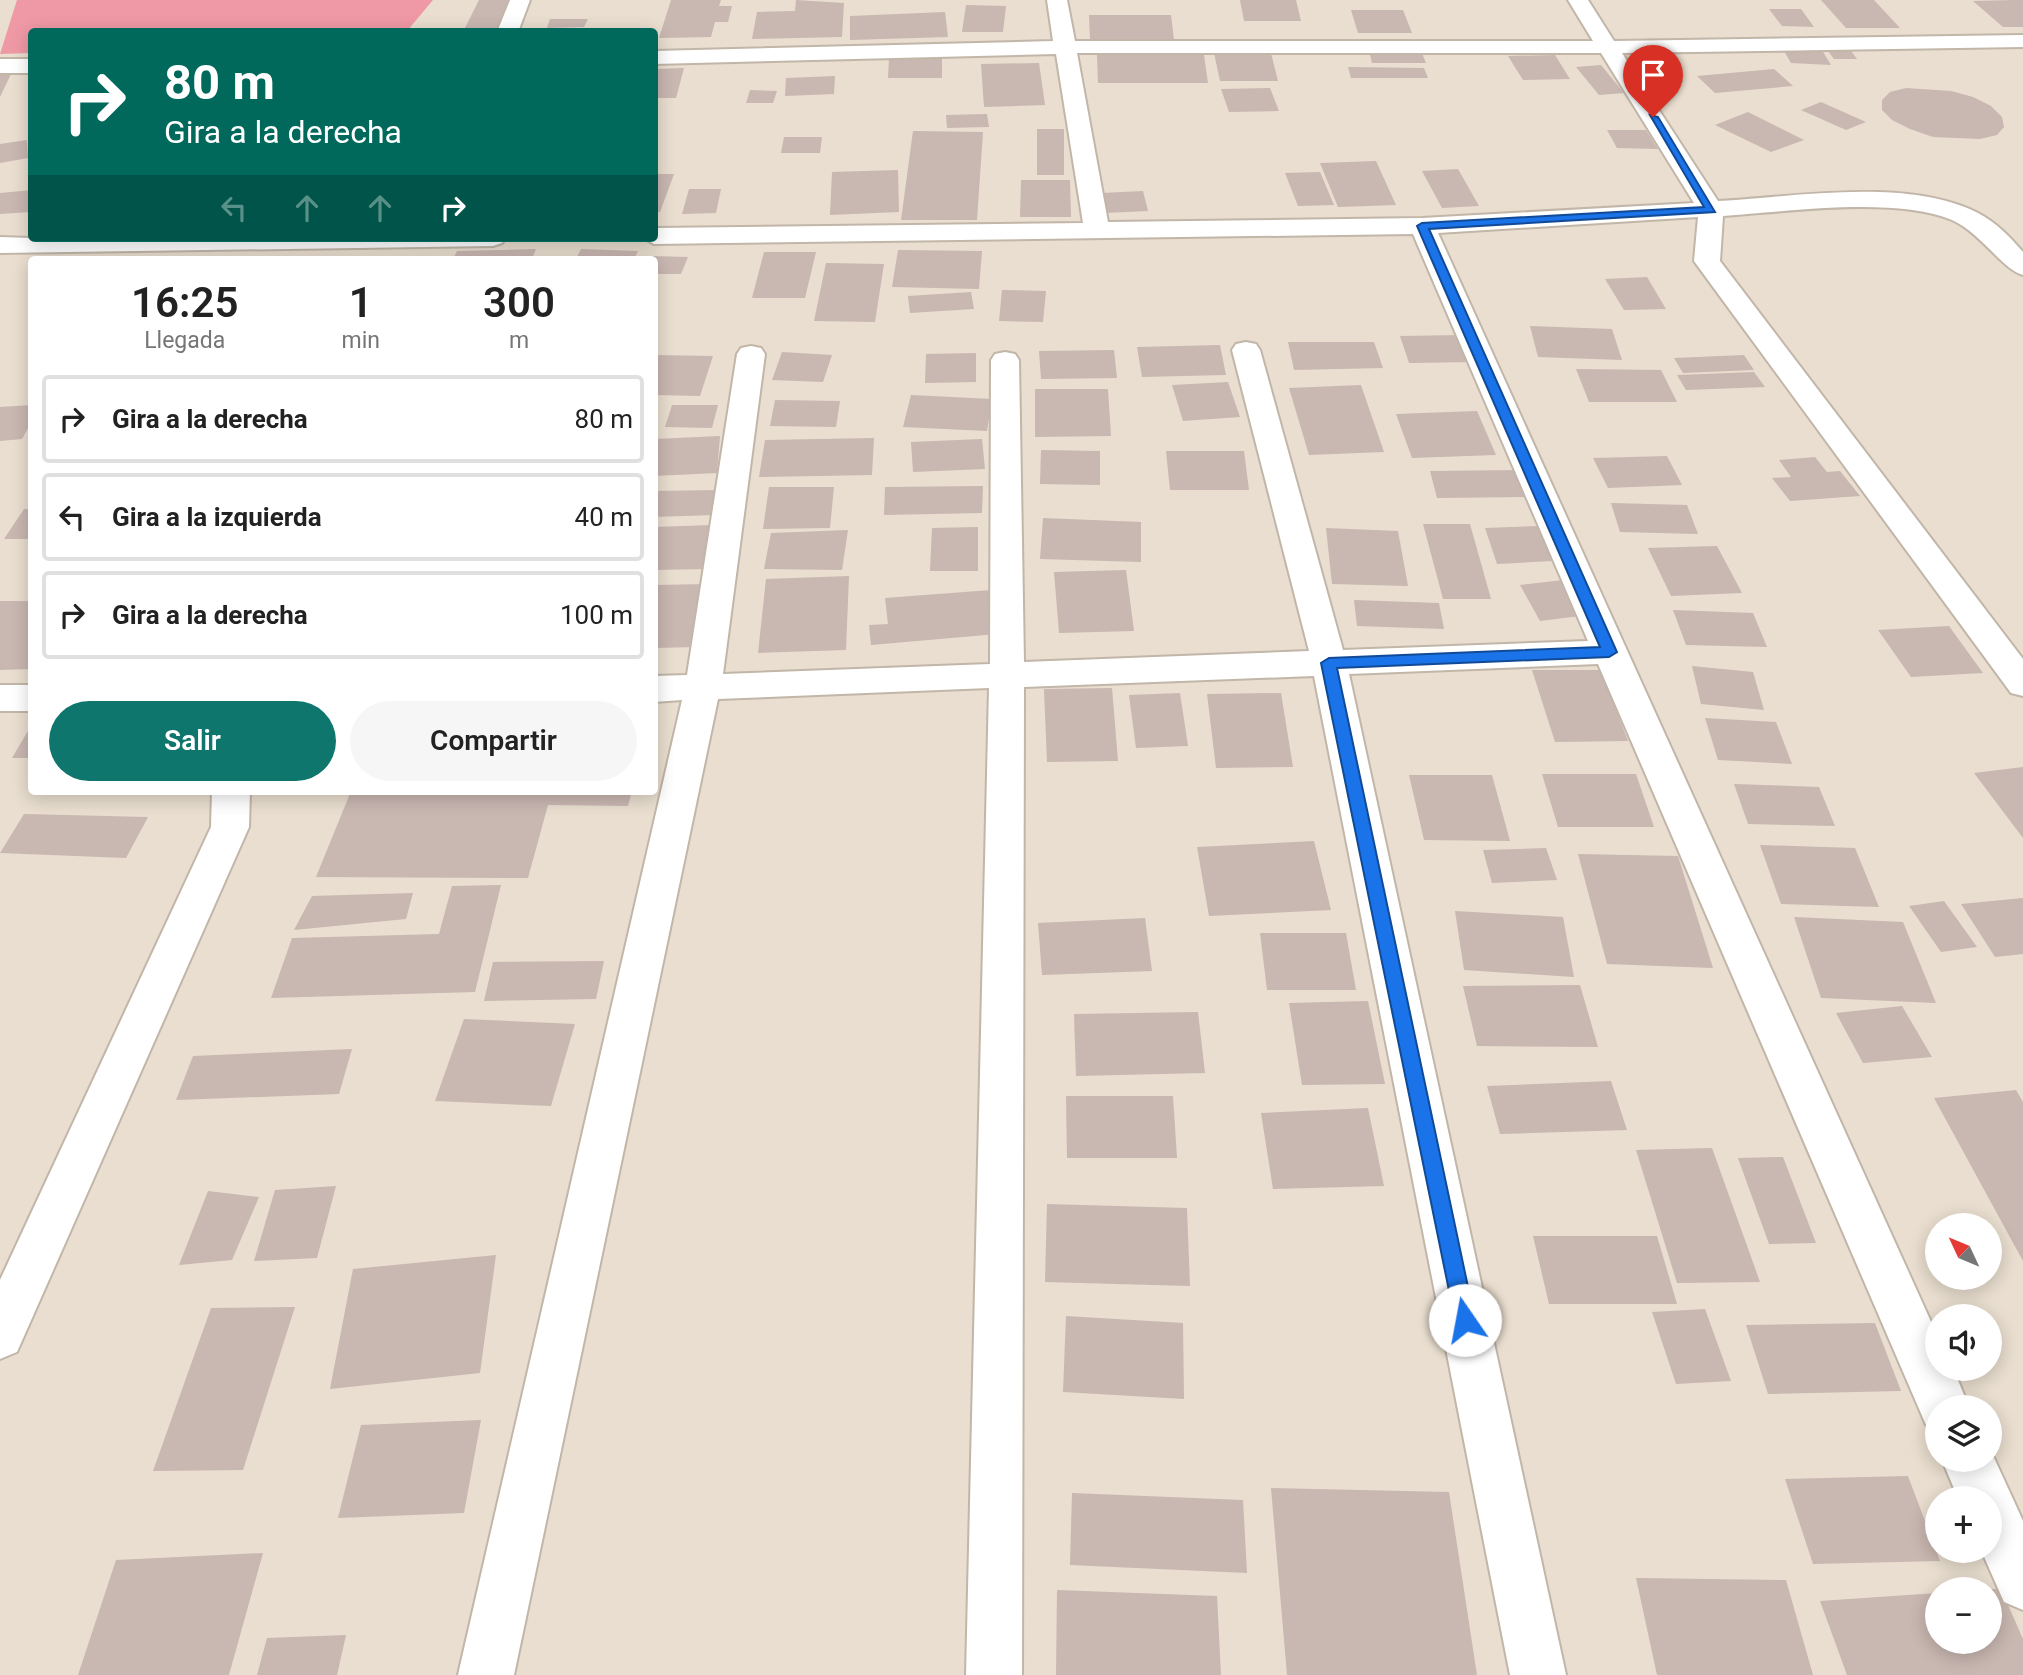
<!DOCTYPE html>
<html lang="es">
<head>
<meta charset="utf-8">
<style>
  body { margin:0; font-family:Roboto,sans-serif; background:#f6f6f6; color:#222; height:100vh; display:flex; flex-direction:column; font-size:26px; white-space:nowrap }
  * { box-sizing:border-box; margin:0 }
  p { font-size:23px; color:#767676 }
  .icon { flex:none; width:38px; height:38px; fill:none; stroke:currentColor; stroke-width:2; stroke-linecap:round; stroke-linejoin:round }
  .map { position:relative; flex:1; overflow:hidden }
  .drawer { position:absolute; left:28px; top:256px; width:630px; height:539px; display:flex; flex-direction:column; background:#fff; border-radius:7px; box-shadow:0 4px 18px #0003 }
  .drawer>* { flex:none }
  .banner { position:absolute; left:28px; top:28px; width:630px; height:214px; border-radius:7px; box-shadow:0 4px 18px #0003; background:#00695c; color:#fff; overflow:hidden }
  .needle { width:46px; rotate:314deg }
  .tools { position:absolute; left:1925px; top:1213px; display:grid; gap:14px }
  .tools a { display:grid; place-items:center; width:77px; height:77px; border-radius:50%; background:#fff; box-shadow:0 4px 18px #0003; font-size:35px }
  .pin { position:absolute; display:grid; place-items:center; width:60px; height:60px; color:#fff; margin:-72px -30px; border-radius:50% 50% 50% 0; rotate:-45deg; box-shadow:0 0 7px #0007 }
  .pin .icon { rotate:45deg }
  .me { position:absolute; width:77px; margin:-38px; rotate:348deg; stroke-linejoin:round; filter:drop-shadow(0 0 5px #0008) }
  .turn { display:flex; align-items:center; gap:24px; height:147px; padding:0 21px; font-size:32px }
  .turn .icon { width:91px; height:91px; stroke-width:2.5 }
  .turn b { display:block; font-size:49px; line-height:60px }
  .lanes { display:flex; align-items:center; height:66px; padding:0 21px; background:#0003; justify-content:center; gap:35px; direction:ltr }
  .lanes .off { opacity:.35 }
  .eta { display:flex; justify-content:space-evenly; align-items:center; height:119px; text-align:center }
  .eta b { font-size:42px; font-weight:600; line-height:49px }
  .cta { display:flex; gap:14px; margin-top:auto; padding:14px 21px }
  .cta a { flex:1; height:80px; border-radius:42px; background:#0f766e; color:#fff; font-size:28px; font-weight:600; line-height:80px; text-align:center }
  .cta a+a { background:#f6f6f6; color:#222 }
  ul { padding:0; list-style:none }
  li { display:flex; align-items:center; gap:21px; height:88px; margin:0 14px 10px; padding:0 7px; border:4px solid #e0e0e0; border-radius:7px }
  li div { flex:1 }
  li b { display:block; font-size:26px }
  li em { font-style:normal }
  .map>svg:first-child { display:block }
  .green { fill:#f099a6 }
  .building { fill:#c9b7b1 }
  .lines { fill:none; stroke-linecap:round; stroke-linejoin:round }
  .street-casing { stroke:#c1b6a8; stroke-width:4 }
  .street { fill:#fff; fill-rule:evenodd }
  .route { fill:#1a73e8; stroke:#114b97; stroke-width:2 }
</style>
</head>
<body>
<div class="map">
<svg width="2023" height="1675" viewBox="0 0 2023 1675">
  <rect width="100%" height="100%" fill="#e9decf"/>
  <polygon class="green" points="17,0 433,0 407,31 32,32 31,53 0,54"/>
  <g class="building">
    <polygon points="479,0 513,0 498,32 463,32"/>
    <polygon points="671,0 721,0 719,6 732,6 728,22 715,22 711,37 659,38"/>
    <polygon points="796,0 844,3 842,37 752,39 757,12 795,11"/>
    <polygon points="1240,0 1296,0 1301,21 1244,21"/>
    <polygon points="1821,0 1874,0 1900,28 1846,28"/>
    <polygon points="2014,0 2023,0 2023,27 2003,27 1973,1"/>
    <polygon points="966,5 1006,6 1003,32 962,32"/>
    <polygon points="1769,9 1801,9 1814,27 1782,26"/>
    <polygon points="1351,10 1403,10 1412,33 1358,33"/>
    <polygon points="945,12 948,37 850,40 850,16"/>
    <polygon points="1089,15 1171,15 1174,40 1090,40"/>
    <polygon points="550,19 588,19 584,27 547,28"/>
    <polygon points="1825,47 1849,48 1857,59 1834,59"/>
    <polygon points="1369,51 1421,51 1426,63 1372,63"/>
    <polygon points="1784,51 1823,52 1831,65 1791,63"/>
    <polygon points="1214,53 1271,53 1278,81 1220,81"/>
    <polygon points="1097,55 1204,55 1208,83 1098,83"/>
    <polygon points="1555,55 1570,79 1523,80 1508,56"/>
    <polygon points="942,56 942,78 888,78 889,58"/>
    <polygon points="1039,63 1045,105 984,107 981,64"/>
    <polygon points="1601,65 1624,93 1599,95 1576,67"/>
    <polygon points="1348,67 1424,68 1428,78 1351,78"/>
    <polygon points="684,68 676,98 654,98 654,69"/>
    <polygon points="1774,69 1793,86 1715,93 1697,76"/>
    <polygon points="12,72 0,97 0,73"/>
    <polygon points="835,76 834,94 785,96 786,78"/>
    <polygon points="1270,88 1279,111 1229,112 1221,89"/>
    <polygon points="1906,88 1951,91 1973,97 1991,106 2002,117 2004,127 1997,135 1980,139 1933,137 1910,129 1892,120 1882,110 1882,100 1890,92"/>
    <polygon points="750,90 777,91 773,103 746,103"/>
    <polygon points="1821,102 1866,122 1846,130 1801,110"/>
    <polygon points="1748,112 1804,140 1771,152 1715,125"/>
    <polygon points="987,114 989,127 947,128 946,115"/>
    <rect x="1037" y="129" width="27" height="46"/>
    <polygon points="1607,130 1646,130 1658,149 1617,148"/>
    <polygon points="913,131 983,132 977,220 901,220"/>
    <polygon points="784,137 822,137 820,153 781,153"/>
    <polygon points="27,140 28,158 0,163 0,144"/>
    <polygon points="1376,161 1396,205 1338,207 1320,163"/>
    <polygon points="1458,169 1479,206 1442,208 1422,171"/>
    <polygon points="898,170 899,212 830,215 832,172"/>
    <polygon points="1320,172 1334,205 1298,206 1285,173"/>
    <polygon points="654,174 674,174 660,212 654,212"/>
    <polygon points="1021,180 1070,180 1071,217 1020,217"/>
    <polygon points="689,189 721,189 716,213 682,214"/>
    <polygon points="32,190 30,212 0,214 0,193"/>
    <polygon points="1143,191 1148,211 1105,213 1101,193"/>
    <polygon points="536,249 532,259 453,259 457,251"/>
    <polygon points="581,249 638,251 634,259 576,259"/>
    <polygon points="898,250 982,251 979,289 892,287"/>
    <polygon points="764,252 816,252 805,298 752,298"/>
    <polygon points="652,256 688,257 681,274 654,274"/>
    <polygon points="826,263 884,264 875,322 814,321"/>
    <polygon points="1647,277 1666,309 1624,310 1605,279"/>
    <polygon points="1002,290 1046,291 1043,322 999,321"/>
    <polygon points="971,292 974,309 910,313 908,296"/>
    <polygon points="1530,326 1612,329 1622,360 1538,357"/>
    <polygon points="1464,335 1474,362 1409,363 1400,336"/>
    <polygon points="1288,342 1374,342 1383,368 1294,370"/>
    <polygon points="1220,345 1226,375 1142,377 1137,347"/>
    <polygon points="1114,350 1117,378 1041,379 1039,351"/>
    <polygon points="782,352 832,355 823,382 772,380"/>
    <polygon points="976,353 976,382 925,383 926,354"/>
    <polygon points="654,355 713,356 700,396 654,395"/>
    <polygon points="1744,355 1754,370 1683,373 1674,358"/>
    <polygon points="1576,369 1661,370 1677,402 1589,402"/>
    <polygon points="1754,372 1765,387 1686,390 1677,375"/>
    <polygon points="1228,382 1240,417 1183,421 1172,385"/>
    <polygon points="1361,385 1384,452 1309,455 1289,388"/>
    <polygon points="1035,389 1108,389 1111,436 1035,437"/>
    <polygon points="911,395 992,399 987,431 903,427"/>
    <polygon points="775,400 840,401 836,427 770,426"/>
    <polygon points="32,405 32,421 22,439 0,441 0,407"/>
    <polygon points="672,405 718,405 712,428 665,427"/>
    <polygon points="1477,411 1496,455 1412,458 1396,414"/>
    <polygon points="720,436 717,473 654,476 654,439"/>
    <polygon points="874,438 872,475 759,477 765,440"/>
    <polygon points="982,439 985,469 913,472 911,442"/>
    <polygon points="1041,450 1100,451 1100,485 1040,484"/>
    <polygon points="1166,451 1244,451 1249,490 1170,490"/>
    <polygon points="1667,456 1682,485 1608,488 1593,458"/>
    <polygon points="1815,457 1827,472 1840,471 1860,496 1790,501 1772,478 1791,477 1779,460"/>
    <polygon points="1522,470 1530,497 1437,498 1430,471"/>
    <polygon points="983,486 982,513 884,515 885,487"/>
    <polygon points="769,487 834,487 830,528 763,529"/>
    <polygon points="719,490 715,515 654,517 654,491"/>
    <polygon points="1611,503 1687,505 1698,534 1620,532"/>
    <polygon points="24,509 32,509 32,539 4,539"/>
    <polygon points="1043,518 1141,522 1141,562 1040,559"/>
    <polygon points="1423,524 1470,524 1491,599 1443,599"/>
    <polygon points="712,525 705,569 654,570 654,527"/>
    <polygon points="1538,526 1552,561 1497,564 1485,528"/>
    <polygon points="978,527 978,571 930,571 932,528"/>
    <polygon points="1326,528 1398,531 1408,586 1332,584"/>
    <polygon points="848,530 842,570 764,569 771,533"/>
    <polygon points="1717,546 1742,593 1671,596 1648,548"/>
    <polygon points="1126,570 1134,631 1059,633 1054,572"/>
    <polygon points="849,576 846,650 758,653 766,579"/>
    <polygon points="1572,579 1588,615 1540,621 1520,585"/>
    <polygon points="707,584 696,647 654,648 654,585"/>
    <polygon points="991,590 997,634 871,645 869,625 888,624 885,598"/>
    <polygon points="1354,600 1439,603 1444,629 1357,626"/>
    <polygon points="0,601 32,601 32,669 0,670"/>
    <polygon points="1673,610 1753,613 1767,647 1686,645"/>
    <polygon points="1949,626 1983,673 1911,677 1878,630"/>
    <polygon points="1692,666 1753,672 1764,710 1701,704"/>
    <polygon points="1532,670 1601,670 1628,741 1555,742"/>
    <polygon points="1112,688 1118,761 1047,762 1044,689"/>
    <polygon points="1180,693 1188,746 1136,748 1129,695"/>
    <polygon points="1281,693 1293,767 1216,768 1207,694"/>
    <polygon points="1705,718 1776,722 1792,764 1718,760"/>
    <polygon points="32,724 32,758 12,758"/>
    <polygon points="2023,767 2023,838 1974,773"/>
    <polygon points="1542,774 1636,774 1654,827 1558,827"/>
    <polygon points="1409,775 1492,775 1510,841 1424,840"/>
    <polygon points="1734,784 1819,787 1835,826 1748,824"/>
    <polygon points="351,791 632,791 628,806 548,805 528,878 316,877"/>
    <polygon points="24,814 148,817 126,858 0,853"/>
    <polygon points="1314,841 1331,910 1209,916 1197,847"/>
    <polygon points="1760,845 1855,848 1879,907 1781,904"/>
    <polygon points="1546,848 1557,880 1492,883 1483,850"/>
    <polygon points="1578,854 1678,856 1713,968 1607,964"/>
    <polygon points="501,885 475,992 271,998 292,938 439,934 452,886"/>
    <polygon points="413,893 406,919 294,930 312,896"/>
    <polygon points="2023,898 2023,954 1995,957 1961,904"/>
    <polygon points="1944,901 1977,947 1941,952 1909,906"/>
    <polygon points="1455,911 1563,917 1574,977 1464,970"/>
    <polygon points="1794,917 1903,922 1936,1003 1821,998"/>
    <polygon points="1145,918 1152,971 1042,975 1038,923"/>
    <polygon points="1260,933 1346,933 1356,990 1267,990"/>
    <polygon points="604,961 596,999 484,1001 493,962"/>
    <polygon points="1580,985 1598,1047 1477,1046 1463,986"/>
    <polygon points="1368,1001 1385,1084 1302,1085 1289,1003"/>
    <polygon points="1902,1006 1932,1057 1863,1063 1836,1013"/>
    <polygon points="1198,1012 1205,1073 1076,1076 1074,1014"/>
    <polygon points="464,1019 575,1024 551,1106 435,1101"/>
    <polygon points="352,1049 339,1094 176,1100 193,1056"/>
    <polygon points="1611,1081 1627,1130 1500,1134 1487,1086"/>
    <polygon points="2016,1090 2023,1102 2023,1261 1934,1098"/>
    <polygon points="1066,1096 1173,1096 1177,1158 1067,1158"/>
    <polygon points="1368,1108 1384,1186 1273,1189 1261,1113"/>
    <polygon points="1712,1148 1760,1282 1677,1283 1636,1150"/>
    <polygon points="1783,1157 1816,1243 1769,1244 1738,1158"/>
    <polygon points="336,1186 317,1258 254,1261 275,1190"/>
    <polygon points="208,1191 259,1197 232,1260 179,1265"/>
    <polygon points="1047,1204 1187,1208 1190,1286 1045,1282"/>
    <polygon points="1533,1236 1657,1236 1677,1304 1549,1304"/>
    <polygon points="496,1255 480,1373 330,1389 353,1269"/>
    <polygon points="295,1307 243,1470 153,1471 211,1308"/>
    <polygon points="1705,1309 1731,1381 1676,1384 1652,1312"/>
    <polygon points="1066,1316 1183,1323 1184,1399 1063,1392"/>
    <polygon points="1875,1323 1901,1391 1768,1394 1746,1325"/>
    <polygon points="481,1420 464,1513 338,1518 361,1425"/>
    <polygon points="1908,1476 1940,1561 1813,1564 1785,1479"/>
    <polygon points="1271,1488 1449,1492 1477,1675 1287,1675"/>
    <polygon points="1072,1493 1243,1500 1247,1573 1070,1565"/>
    <polygon points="263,1553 229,1675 78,1675 116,1560"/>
    <polygon points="1636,1578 1786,1580 1813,1675 1657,1675"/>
    <polygon points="1990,1589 2001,1589 2023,1639 2023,1675 1847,1675 1820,1601 1937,1593 1937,1642 1990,1642"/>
    <polygon points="1057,1590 1217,1596 1221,1675 1056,1675"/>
    <polygon points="346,1635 337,1675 257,1675 267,1638"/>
  </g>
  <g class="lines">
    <defs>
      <g id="street">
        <polygon points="510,0 530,0 518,32 497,32"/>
        <path d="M1047,0H1067L1075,41H1593L1568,0H1588L1614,41L2023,35V47L1622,53L1718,201C1795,197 1907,177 1978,213C1997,223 2010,237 2023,252V275C2003,270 1981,233 1952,220C1893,196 1787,212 1723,216L1720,261L2023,659V696L2011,693L1694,261L1698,217L1438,233L1937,1335V1368H1953L1969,1407H1937V1430L1926,1425L1598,664L1349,674L1566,1675H1510L1314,676L1024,687L1022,1675H966L989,688L718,699L514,1675H458L682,700L654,702V676L687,675L737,354L741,348L751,346L761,348L765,354L723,674L990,664L991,360L995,354L1005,352L1015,354L1019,360L1024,662L1309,651L1232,350L1236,344L1246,342L1256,344L1260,350L1343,650L1588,641L1413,234L654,244L643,238H654V228L1083,223L1056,54L654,64V51L1053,41ZM1077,53H1601L1694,203L1422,218L1108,222Z"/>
        <rect x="0" y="59" width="32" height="14"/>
        <polygon points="0,237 32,238 506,238 502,243 493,246 0,253"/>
        <rect x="0" y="685" width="32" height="26"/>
        <polygon points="212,791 250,791 249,827 17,1352 0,1359 0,1280 211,827"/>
        <polygon points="1990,1449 2023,1521 2023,1610 2004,1602 1981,1550 1990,1550 1990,1498 1958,1498 1942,1460 1990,1460"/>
      </g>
    </defs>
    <use href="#street" class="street-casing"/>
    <use href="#street" class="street"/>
  </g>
  <polygon class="route" points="1650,115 1658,117 1715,212 1429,229 1617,652 1609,657 1337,668 1475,1320 1472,1327 1465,1329 1458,1327 1455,1320 1321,663 1329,658 1600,647 1417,226 1422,223 1704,207"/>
</svg>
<div class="tools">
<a><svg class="needle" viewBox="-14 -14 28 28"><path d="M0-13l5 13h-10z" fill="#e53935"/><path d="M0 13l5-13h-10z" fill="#767676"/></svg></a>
<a><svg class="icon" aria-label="sound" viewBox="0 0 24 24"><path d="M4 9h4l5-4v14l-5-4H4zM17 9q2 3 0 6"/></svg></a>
<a><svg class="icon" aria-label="layers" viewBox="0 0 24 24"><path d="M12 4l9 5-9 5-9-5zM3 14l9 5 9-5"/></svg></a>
<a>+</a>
<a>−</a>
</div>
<div class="pin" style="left:1653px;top:117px;background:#d93025"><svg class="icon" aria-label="arrive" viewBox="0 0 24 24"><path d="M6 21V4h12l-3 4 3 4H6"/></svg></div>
<svg class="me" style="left:1465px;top:1320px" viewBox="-20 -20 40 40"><circle r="19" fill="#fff"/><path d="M0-13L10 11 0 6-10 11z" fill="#1a73e8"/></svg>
<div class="banner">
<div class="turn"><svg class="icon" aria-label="right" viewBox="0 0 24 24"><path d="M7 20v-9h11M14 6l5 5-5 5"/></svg><div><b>80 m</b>Gira a la derecha</div></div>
<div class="lanes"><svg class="icon off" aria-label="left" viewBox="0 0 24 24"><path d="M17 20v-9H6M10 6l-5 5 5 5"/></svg><svg class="icon off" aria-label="ahead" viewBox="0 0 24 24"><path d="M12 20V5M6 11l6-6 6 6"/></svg><svg class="icon off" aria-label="ahead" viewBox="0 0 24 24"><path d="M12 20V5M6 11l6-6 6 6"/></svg><svg class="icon" aria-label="right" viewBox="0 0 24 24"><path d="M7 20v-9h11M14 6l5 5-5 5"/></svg></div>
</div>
<section class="drawer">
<div class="eta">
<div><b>16:25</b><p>Llegada</p></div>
<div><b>1</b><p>min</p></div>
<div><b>300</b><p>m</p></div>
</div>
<ul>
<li><svg class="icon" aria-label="right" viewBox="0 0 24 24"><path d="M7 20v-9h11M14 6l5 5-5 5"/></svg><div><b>Gira a la derecha</b></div><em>80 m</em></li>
<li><svg class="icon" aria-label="left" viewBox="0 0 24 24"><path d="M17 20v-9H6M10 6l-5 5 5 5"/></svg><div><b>Gira a la izquierda</b></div><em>40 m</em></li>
<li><svg class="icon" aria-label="right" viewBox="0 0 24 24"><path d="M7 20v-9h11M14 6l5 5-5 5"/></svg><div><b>Gira a la derecha</b></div><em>100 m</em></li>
</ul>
<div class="cta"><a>Salir</a><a>Compartir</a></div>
</section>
</div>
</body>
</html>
